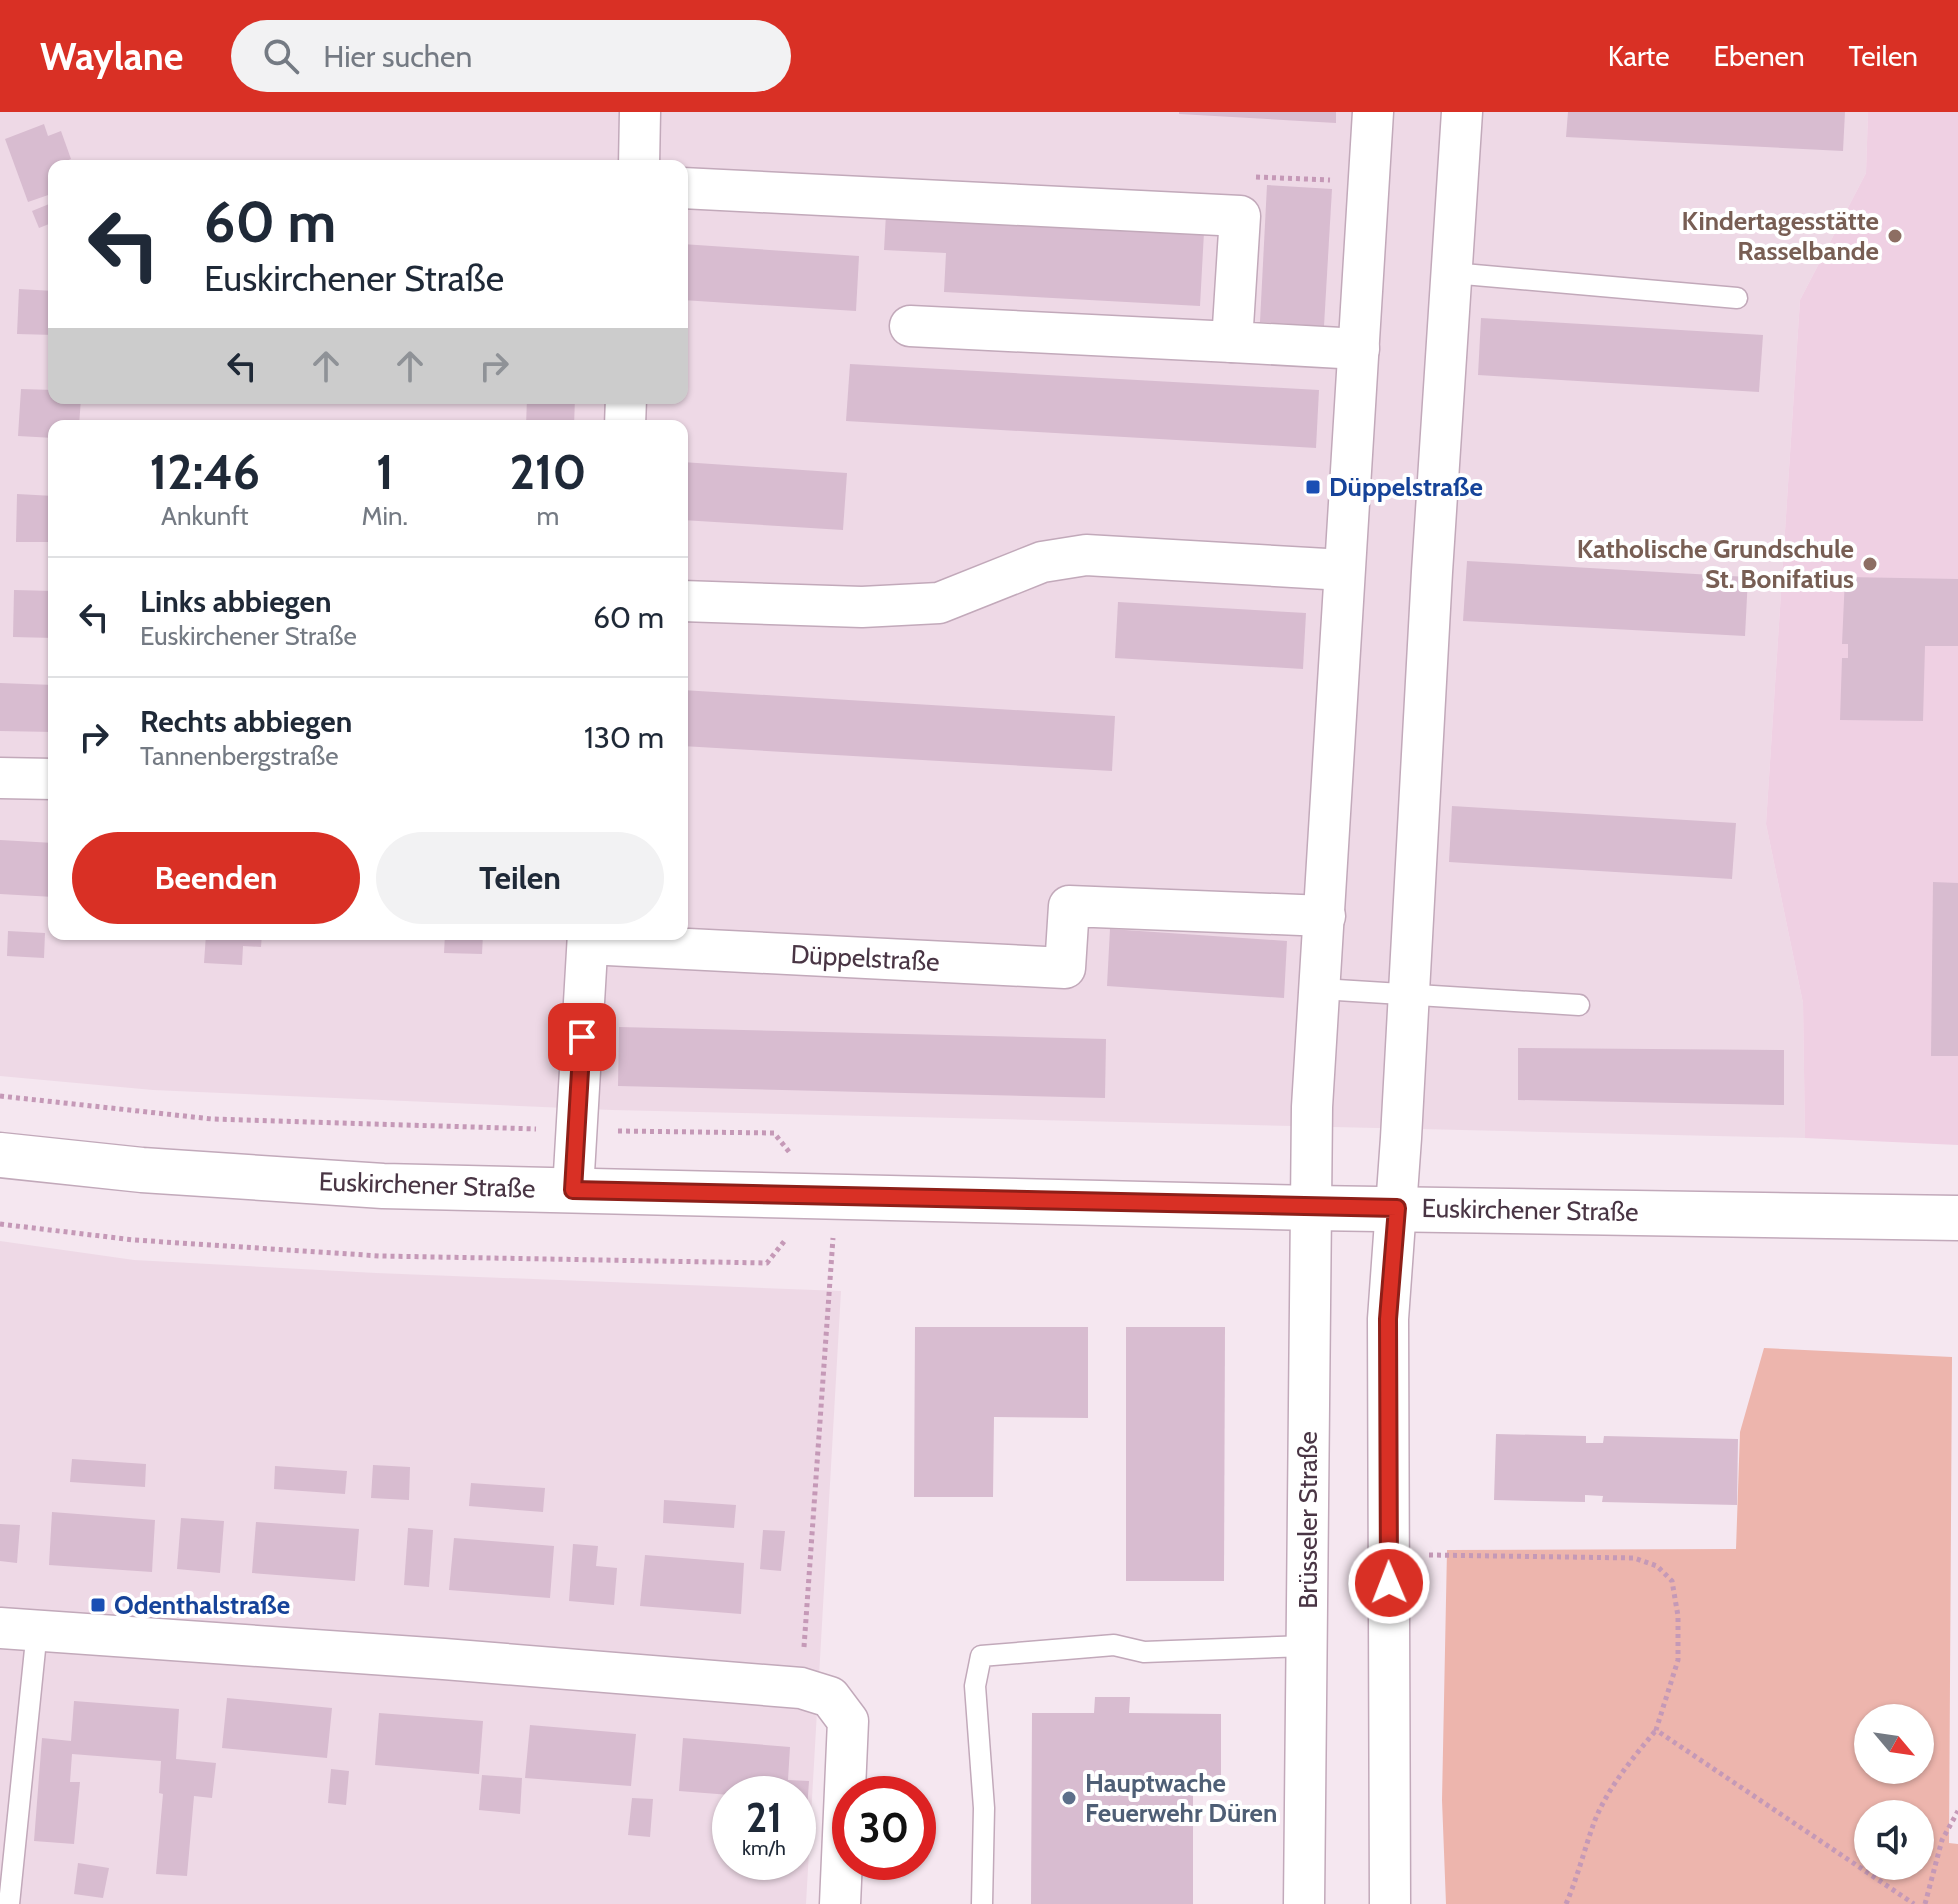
<!DOCTYPE html>
<html lang="de">
<head>
<meta charset="utf-8">
<style>
  body { margin:0; font-family:Cabin,sans-serif; background:#f2f2f3; color:#1f2937; height:100vh; display:flex; flex-direction:column; font-size:30px; white-space:nowrap }
  * { box-sizing:border-box; margin:0 }
  p { font-size:26px; color:#747a83 }
  .icon { flex:none; width:44px; height:44px; fill:none; stroke:currentColor; stroke-width:2; stroke-linecap:round; stroke-linejoin:round }
  .map { position:relative; flex:1; overflow:hidden }
  .details { position:absolute; left:48px; top:308px; width:640px; height:520px; display:flex; flex-direction:column; background:#fff; border-radius:16px; box-shadow:0 2px 6px #0004 }
  .details>* { flex:none }
  .guide { position:absolute; left:48px; top:48px; width:640px; height:244px; border-radius:16px; box-shadow:0 2px 6px #0004; background:#fff; color:#1f2937; overflow:hidden }
  .needle { width:52px; rotate:119deg }
  .controls { position:absolute; left:1854px; top:1592px; display:grid; gap:16px }
  .controls a { display:grid; place-items:center; width:80px; height:80px; border-radius:50%; background:#fff; box-shadow:0 2px 6px #0004; font-size:40px }
  .speed { position:absolute; left:712px; top:1664px; display:flex; gap:16px; font-size:40px; font-weight:700; text-align:center }
  .speed>* { display:grid; place-content:center; width:104px; height:104px; border-radius:50%; background:#fff; box-shadow:0 2px 6px #0004; line-height:1 }
  .speed small { font-size:20px; font-weight:400 }
  .speed .limit { border:12px solid #d22; background:#fff; color:#111 }
  .pin { position:absolute; display:grid; place-items:center; width:68px; height:68px; color:#fff; margin:-34px; border-radius:16px; box-shadow:0 4px 12px #0006 }
  .me { position:absolute; width:88px; margin:-44px; rotate:359deg; stroke-linejoin:round; filter:drop-shadow(0 0 6px #0008) }
  .turn { display:flex; align-items:center; gap:28px; height:168px; padding:0 24px; font-size:36px }
  .turn .icon { width:104px; height:104px; stroke-width:2.5 }
  .turn b { display:block; font-size:56px; line-height:68px }
  .lanes { display:flex; align-items:center; height:76px; padding:0 24px; background:#0003; justify-content:center; gap:40px; direction:ltr }
  .lanes .off { opacity:.35 }
  .eta { display:flex; justify-content:space-evenly; align-items:center; height:136px; text-align:center }
  .eta b { font-size:48px; font-weight:800; line-height:56px }
  .cta { display:flex; gap:16px; margin-top:auto; padding:16px 24px }
  .cta a { flex:1; height:92px; border-radius:48px; background:#d93025; color:#fff; font-size:32px; font-weight:800; line-height:92px; text-align:center }
  .cta a+a { background:#f2f2f3; color:#1f2937 }
  ul { padding:0; list-style:none }
  li { display:flex; align-items:center; gap:24px; height:120px; padding:0 24px; border-top:2px solid #e0e1e3 }
  li div { flex:1 }
  li b { display:block; font-size:30px }
  li em { font-style:normal }
  header { display:flex; align-items:center; gap:48px; box-sizing:border-box; height:112px; padding:0 40px; background:#d93025; color:#fff }
  header strong { font-size:38px }
  nav { display:flex; gap:44px; margin-inline-start:auto; font-size:28px }
  .search { width:560px; height:72px; background:#f2f2f3; display:flex; align-items:center; gap:20px; box-sizing:border-box; padding:0 28px; border-radius:44px; color:#747a83; font-size:30px }
  .map>svg:first-child { display:block }
  .residential { fill:#eed9e6; fill-rule:evenodd }
  .education { fill:#efd0e3 }
  .green { fill:#edb5ad; fill-rule:evenodd }
  .building { fill:#d8bcd0 }
  .lines { fill:none; stroke-linecap:round; stroke-linejoin:round }
  .service-casing { stroke:#c2a9ba; stroke-width:23 }
  .minor-casing { stroke:#c2a9ba; stroke-width:43 }
  .tertiary-casing { stroke:#c2a9ba; stroke-width:47 }
  .path { stroke:#c599b7; stroke-width:5; stroke-dasharray:4 4; stroke-linecap:butt }
  .service { stroke:#fff; stroke-width:20 }
  .minor { stroke:#fff; stroke-width:40 }
  .tertiary { stroke:#fff; stroke-width:44 }
  .route-casing { stroke:#8d1f18; stroke-width:20 }
  .route { stroke:#d93025; stroke-width:14 }
  .education-dot { fill:#8d6e63; stroke:#fff; stroke-width:3 }
  .transit-dot { fill:#1a4fb4; stroke:#fff; stroke-width:3 }
  .service-dot { fill:#5c6f8a; stroke:#fff; stroke-width:3 }
  .labels { text-anchor:middle; dominant-baseline:central; stroke-width:8; stroke-linejoin:round; paint-order:stroke }
  .education-label { font-size:26px; font-weight:bold; fill:#785e54; stroke:#fff; text-anchor:end }
  .transit-label { font-size:26px; font-weight:bold; fill:#164399; stroke:#fff; text-anchor:start }
  .street-label { font-size:26px; fill:#493544; stroke:#fff }
  .service-label { font-size:26px; font-weight:bold; fill:#4e5e75; stroke:#fff; text-anchor:start }
</style>
</head>
<body>
<header>
<strong>Waylane</strong>
<div class="search"><svg class="icon" aria-label="search" viewBox="0 0 24 24"><circle cx="10" cy="10" r="6"/><path d="M15 15l6 6"/></svg>Hier suchen</div>
<nav><a>Karte</a><a>Ebenen</a><a>Teilen</a></nav>
</header>
<div class="map">
<svg width="1958" height="1792" viewBox="0 0 1958 1792">
  <rect width="100%" height="100%" fill="#f5e7f0"/>
  <g class="residential">
    <path d="M0,0H1868L1866,61L1800,188L1766,712L1803,891L1805,1026L612,998L153,978L0,964ZM54,54H682V286H54ZM54,314H682V822H54Z"/>
    <path d="M0,1129L134,1148L376,1161L841,1179L806,1792H0ZM730,1682H798V1750H730Z"/>
  </g>
  <polygon class="education" points="1868,0 1958,0 1958,1033 1805,1026 1803,891 1766,712 1800,188 1866,61"/>
  <path class="green" d="M1764,1236L1952,1245L1949,1731L1958,1732V1792H1446L1442,1688L1447,1438L1736,1437L1740,1320ZM1868,1606H1920V1658H1868ZM1868,1702H1920V1754H1868Z"/>
  <g class="building">
    <polygon points="1179,0 1336,0 1336,11 1179,2"/>
    <polygon points="1568,0 1845,0 1843,39 1566,25"/>
    <polygon points="44,12 48,24 61,19 71,47 54,54 54,81 28,90 5,27"/>
    <polygon points="1267,73 1332,77 1324,214 1260,210"/>
    <polygon points="54,90 54,110 39,116 32,99"/>
    <polygon points="886,102 1204,120 1200,194 944,180 946,141 884,138"/>
    <polygon points="682,132 859,144 856,199 682,188"/>
    <polygon points="19,177 54,179 54,223 17,222"/>
    <polygon points="1481,206 1763,223 1759,280 1478,263"/>
    <polygon points="850,252 1319,278 1316,336 846,309"/>
    <polygon points="21,277 54,278 54,286 81,286 79,314 54,314 54,326 18,324"/>
    <polygon points="527,286 575,286 574,314 526,314"/>
    <polygon points="682,350 847,361 843,418 682,408"/>
    <polygon points="17,382 54,384 54,430 16,430"/>
    <polygon points="1467,449 1748,465 1745,524 1463,509"/>
    <polygon points="1845,465 1958,467 1958,534 1925,534 1923,609 1840,608 1842,546 1848,546 1848,532 1842,532"/>
    <polygon points="14,478 54,479 54,526 13,525"/>
    <polygon points="1118,490 1306,501 1303,557 1115,546"/>
    <polygon points="0,571 54,573 54,620 0,619"/>
    <polygon points="682,578 1115,604 1112,659 682,634"/>
    <polygon points="1452,694 1736,711 1732,767 1449,750"/>
    <polygon points="0,728 54,731 54,785 0,782"/>
    <polygon points="1933,770 1958,771 1958,944 1931,944"/>
    <polygon points="1110,817 1287,829 1284,886 1107,874"/>
    <polygon points="8,819 45,821 44,846 7,844"/>
    <polygon points="206,822 262,822 261,835 243,834 242,853 204,851"/>
    <polygon points="445,822 483,822 482,842 444,841"/>
    <polygon points="619,915 1106,927 1105,986 618,974"/>
    <polygon points="1518,936 1784,938 1784,993 1518,988"/>
    <polygon points="915,1215 1088,1215 1088,1306 994,1305 993,1385 914,1385"/>
    <polygon points="1126,1215 1225,1215 1224,1469 1126,1469"/>
    <polygon points="1496,1322 1586,1324 1586,1331 1603,1331 1604,1324 1738,1327 1737,1393 1602,1390 1603,1384 1585,1383 1585,1390 1494,1388"/>
    <polygon points="72,1347 146,1352 145,1375 70,1370"/>
    <polygon points="373,1353 410,1355 409,1388 371,1386"/>
    <polygon points="275,1354 347,1359 345,1382 274,1377"/>
    <polygon points="471,1371 545,1376 543,1400 469,1394"/>
    <polygon points="664,1388 736,1393 734,1416 663,1411"/>
    <polygon points="52,1400 155,1408 152,1460 49,1453"/>
    <polygon points="181,1406 224,1409 220,1461 177,1457"/>
    <polygon points="256,1410 359,1417 355,1469 252,1461"/>
    <polygon points="0,1412 20,1413 17,1451 0,1449"/>
    <polygon points="408,1416 433,1418 429,1475 404,1473"/>
    <polygon points="763,1418 785,1419 781,1459 760,1457"/>
    <polygon points="454,1426 554,1434 550,1486 449,1478"/>
    <polygon points="573,1432 598,1434 596,1454 617,1456 614,1493 569,1489"/>
    <polygon points="645,1443 744,1451 741,1502 640,1494"/>
    <polygon points="1095,1585 1130,1585 1129,1601 1221,1602 1221,1672 1193,1672 1193,1792 1031,1792 1032,1601 1094,1601"/>
    <polygon points="227,1586 332,1596 327,1646 222,1636"/>
    <polygon points="74,1589 179,1597 176,1647 216,1651 212,1686 194,1684 187,1764 156,1762 163,1682 159,1681 161,1649 72,1642 70,1670 80,1670 74,1732 34,1729 42,1626 71,1629"/>
    <polygon points="379,1601 483,1609 479,1662 375,1653"/>
    <polygon points="530,1613 636,1622 631,1674 525,1666"/>
    <polygon points="683,1626 790,1635 788,1668 809,1669 804,1742 798,1742 798,1682 730,1683 679,1679"/>
    <polygon points="331,1657 349,1659 346,1693 328,1691"/>
    <polygon points="482,1663 522,1666 520,1702 479,1698"/>
    <polygon points="632,1686 653,1687 650,1725 628,1723"/>
    <polygon points="78,1751 109,1756 103,1786 74,1782"/>
  </g>
  <g class="lines">
    <defs>
      <g id="service">
        <polyline points="1452,161 1737,186"/>
        <polyline points="1321,877 1579,893"/>
        <polyline points="9,1792 37,1518"/>
        <polyline points="982,1792 984,1696 975,1574 981,1544 1114,1533 1144,1540 1307,1534"/>
      </g>
      <g id="minor">
        <polyline points="639,54 640,0"/>
        <polyline points="682,76 1240,104 1232,230 1359,237"/>
        <polyline points="910,214 1232,230"/>
        <polyline points="625,314 626,286"/>
        <polyline points="682,489 862,495 939,491 1042,450 1086,443 1344,458"/>
        <polyline points="0,666 54,667"/>
        <polyline points="588,832 1065,856 1069,794 1325,804"/>
        <polyline points="573,1078 588,822"/>
        <polyline points="0,1516 444,1547 801,1576 830,1585 848,1609 840,1792"/>
        <polyline points="1304,1792 1312,995 1373,0"/>
        <polyline points="1390,1792 1388,1207 1401,1026 1432,460 1462,0"/>
      </g>
      <polyline id="tertiary" points="0,1043 142,1058 383,1074 1313,1096 1958,1106"/>
    </defs>
    <use href="#service" class="service-casing"/>
    <use href="#minor" class="minor-casing"/>
    <use href="#tertiary" class="tertiary-casing"/>
    <g class="path">
      <polyline points="1256,65 1330,68"/>
      <polyline points="0,984 212,1007 536,1017"/>
      <polyline points="618,1019 774,1021 790,1041"/>
      <polyline points="0,1112 134,1128 380,1144 767,1151 786,1127"/>
      <polyline points="1429,1443 1634,1446 1657,1454 1672,1469 1678,1504 1678,1548 1656,1618 1914,1792"/>
      <polyline points="804,1535 833,1126"/>
      <path d="M1566,1792C1578,1764 1585,1735 1595,1708C1609,1674 1633,1646 1656,1618"/>
      <polyline points="1925,1792 1942,1728 1958,1699"/>
    </g>
    <use href="#service" class="service"/>
    <use href="#minor" class="minor"/>
    <use href="#tertiary" class="tertiary"/>
  </g>
  <g class="lines">
    <defs>
      <polyline id="route" points="582,925 573,1078 1397,1096 1388,1207 1389,1471"/>
    </defs>
    <use href="#route" class="route-casing"/>
    <use href="#route" class="route"/>
  </g>
  <g class="education-dot">
    <circle cx="1895" cy="124" r="8"/>
    <circle cx="1870" cy="452" r="8"/>
  </g>
  <g class="transit-dot">
    <rect x="1305" y="367" width="16" height="16" rx="4"/>
    <rect x="90" y="1485" width="16" height="16" rx="4"/>
  </g>
  <circle class="service-dot" cx="1069" cy="1686" r="8"/>
  <g class="labels">
    <g class="education-label">
      <text x="1879" y="109">Kindertagesstätte<tspan x="1879" dy="30">Rasselbande</tspan></text>
      <text x="1854" y="437">Katholische Grundschule<tspan x="1854" dy="30">St. Bonifatius</tspan></text>
    </g>
    <g class="transit-label">
      <text x="1329" y="375">Düppelstraße</text>
      <text x="114" y="1493">Odenthalstraße</text>
    </g>
    <g class="street-label">
      <text transform="translate(865 846) rotate(3)">Düppelstraße</text>
      <text transform="translate(427 1073) rotate(2)">Euskirchener Straße</text>
      <text transform="translate(1530 1098) rotate(1)">Euskirchener Straße</text>
      <text transform="translate(1308 1408) rotate(-90)">Brüsseler Straße</text>
    </g>
    <g class="service-label">
      <text x="1085" y="1671">Hauptwache<tspan x="1085" dy="30">Feuerwehr Düren</tspan></text>
    </g>
  </g>
</svg>
<div class="controls">
<a><svg class="needle" viewBox="-14 -14 28 28"><path d="M0-13l5 13h-10z" fill="#e53935"/><path d="M0 13l5-13h-10z" fill="#747a83"/></svg></a>
<a><svg class="icon" aria-label="sound" viewBox="0 0 24 24"><path d="M4 9h4l5-4v14l-5-4H4zM17 9q2 3 0 6"/></svg></a>
</div>
<div class="speed"><div>21<small>km/h</small></div><div class="limit">30</div></div>
<div class="pin" style="left:582px;top:925px;background:#d93025"><svg class="icon" aria-label="arrive" viewBox="0 0 24 24"><path d="M6 21V4h12l-3 4 3 4H6"/></svg></div>
<svg class="me" style="left:1389px;top:1471px" viewBox="-20 -20 40 40"><circle r="17" fill="#d93025" stroke="#fff" stroke-width="3"/><path d="M0-11L8 9 0 5-8 9z" fill="#fff"/></svg>
<div class="guide">
<div class="turn"><svg class="icon" aria-label="left" viewBox="0 0 24 24"><path d="M17 20v-9H6M10 6l-5 5 5 5"/></svg><div><b>60 m</b>Euskirchener Straße</div></div>
<div class="lanes"><svg class="icon" aria-label="left" viewBox="0 0 24 24"><path d="M17 20v-9H6M10 6l-5 5 5 5"/></svg><svg class="icon off" aria-label="ahead" viewBox="0 0 24 24"><path d="M12 20V5M6 11l6-6 6 6"/></svg><svg class="icon off" aria-label="ahead" viewBox="0 0 24 24"><path d="M12 20V5M6 11l6-6 6 6"/></svg><svg class="icon off" aria-label="right" viewBox="0 0 24 24"><path d="M7 20v-9h11M14 6l5 5-5 5"/></svg></div>
</div>
<section class="details">
<div class="eta">
<div><b>12:46</b><p>Ankunft</p></div>
<div><b>1</b><p>Min.</p></div>
<div><b>210</b><p>m</p></div>
</div>
<ul>
<li><svg class="icon" aria-label="left" viewBox="0 0 24 24"><path d="M17 20v-9H6M10 6l-5 5 5 5"/></svg><div><b>Links abbiegen</b><p>Euskirchener Straße</p></div><em>60 m</em></li>
<li><svg class="icon" aria-label="right" viewBox="0 0 24 24"><path d="M7 20v-9h11M14 6l5 5-5 5"/></svg><div><b>Rechts abbiegen</b><p>Tannenbergstraße</p></div><em>130 m</em></li>
</ul>
<div class="cta"><a>Beenden</a><a>Teilen</a></div>
</section>
</div>
</body>
</html>
